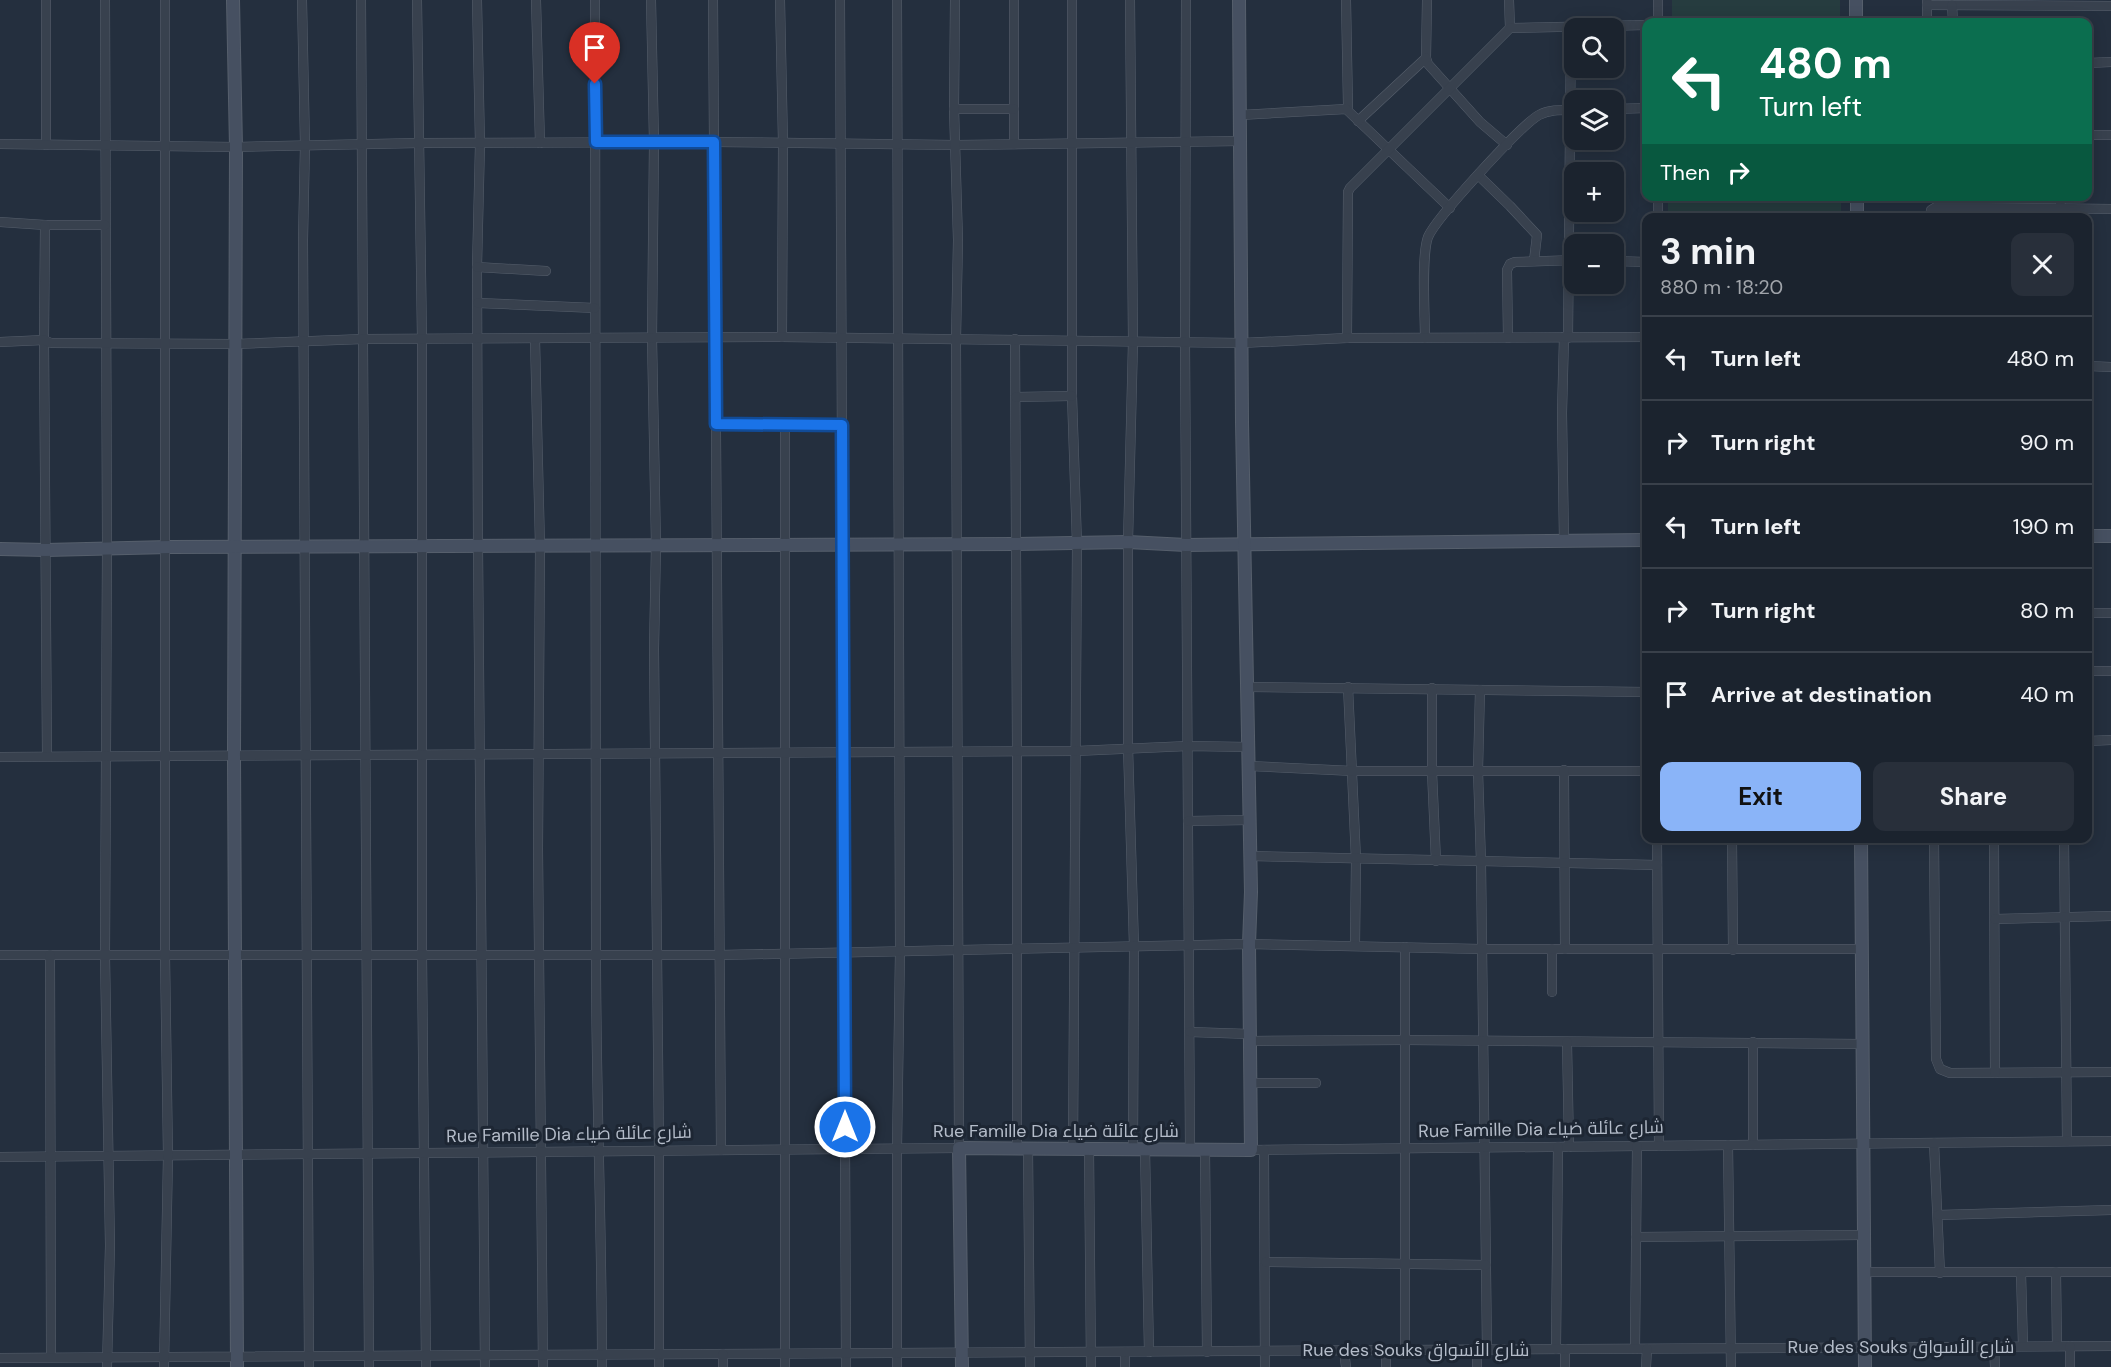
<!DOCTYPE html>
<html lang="en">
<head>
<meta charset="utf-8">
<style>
  body { margin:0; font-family:"DM Sans",Cairo,sans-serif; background:#282f3a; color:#f1f3f6; height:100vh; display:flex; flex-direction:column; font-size:22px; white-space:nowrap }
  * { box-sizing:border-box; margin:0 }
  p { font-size:20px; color:#a0a4aa }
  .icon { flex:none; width:33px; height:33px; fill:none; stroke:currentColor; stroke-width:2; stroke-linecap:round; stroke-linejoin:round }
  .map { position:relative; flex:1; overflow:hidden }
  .drawer { position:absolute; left:1642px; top:213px; width:450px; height:630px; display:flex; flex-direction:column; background:#1b232e; border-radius:12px; box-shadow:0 3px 15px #0003,0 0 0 2px #39404a }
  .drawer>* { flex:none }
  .hud { position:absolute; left:1642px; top:18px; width:450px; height:183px; border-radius:12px; box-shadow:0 3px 15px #0003,0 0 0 2px #39404a; background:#0b6e4f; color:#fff; overflow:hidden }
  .controls { position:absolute; left:1564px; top:18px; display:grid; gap:12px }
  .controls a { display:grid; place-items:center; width:60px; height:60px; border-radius:12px; background:#1b232e; box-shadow:0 3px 15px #0003,0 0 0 2px #39404a; font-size:30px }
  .pin { position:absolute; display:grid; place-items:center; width:51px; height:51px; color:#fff; margin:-62px -26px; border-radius:50% 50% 50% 0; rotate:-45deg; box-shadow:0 0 6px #0007 }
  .pin .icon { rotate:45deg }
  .me { position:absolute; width:66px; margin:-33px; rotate:0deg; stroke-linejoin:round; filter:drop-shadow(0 0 4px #0008) }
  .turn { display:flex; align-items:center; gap:21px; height:126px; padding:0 18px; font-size:27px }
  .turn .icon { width:78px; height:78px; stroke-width:2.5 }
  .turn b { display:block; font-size:42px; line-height:51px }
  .then { display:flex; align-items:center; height:57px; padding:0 18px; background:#0003; gap:12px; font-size:22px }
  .round { display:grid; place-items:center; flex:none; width:63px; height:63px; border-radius:12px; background:#282f3a }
  .head { display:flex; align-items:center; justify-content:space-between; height:102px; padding:0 18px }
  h1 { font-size:36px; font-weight:700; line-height:45px }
  .primary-button { display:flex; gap:12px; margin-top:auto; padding:12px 18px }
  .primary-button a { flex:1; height:69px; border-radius:12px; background:#8ab4f8; color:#111; font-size:24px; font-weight:700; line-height:69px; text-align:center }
  .primary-button a+a { background:#282f3a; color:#f1f3f6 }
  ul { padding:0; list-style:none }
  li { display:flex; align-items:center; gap:18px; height:84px; padding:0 18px; border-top:2px solid #39404a }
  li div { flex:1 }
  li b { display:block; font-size:22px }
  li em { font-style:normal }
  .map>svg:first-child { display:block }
  .park { fill:#263c3f }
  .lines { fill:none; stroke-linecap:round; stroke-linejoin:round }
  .street-casing { stroke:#565f6c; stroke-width:10 }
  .secondary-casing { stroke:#565f6c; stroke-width:14 }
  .street { stroke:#38414e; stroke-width:9 }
  .secondary { stroke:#465061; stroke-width:12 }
  .route-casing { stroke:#114b97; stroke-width:15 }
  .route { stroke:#1a73e8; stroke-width:10 }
  .labels { text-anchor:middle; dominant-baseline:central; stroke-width:6; stroke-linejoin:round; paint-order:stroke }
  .street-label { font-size:18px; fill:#b4bcc9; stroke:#1d2633 }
</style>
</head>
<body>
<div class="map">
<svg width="2111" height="1367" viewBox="0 0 2111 1367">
  <rect width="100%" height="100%" fill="#242f3e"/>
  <g class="park">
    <rect x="1672" y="0" width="168" height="22"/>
    <rect x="1668" y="197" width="173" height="20"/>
  </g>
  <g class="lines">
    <defs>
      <g id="street">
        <polyline points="46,0 46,145"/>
        <polyline points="105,0 107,547 105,956 110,1245 107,1367"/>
        <polyline points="302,0 305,145 303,240 309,1367"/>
        <polyline points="361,0 369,1367"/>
        <polyline points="417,0 422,339 422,954 426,1367"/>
        <polyline points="477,0 480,144 477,267 478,546 485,1367"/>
        <polyline points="536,0 540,143"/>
        <path d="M595,0C594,318 597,637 596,955C596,1092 602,1230 602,1367"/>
        <polyline points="651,0 654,142 652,338 656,545 654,649 659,1151 659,1367"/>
        <polyline points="713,0 721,1150"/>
        <polyline points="780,0 783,143 782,337"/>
        <polyline points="840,0 846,1367"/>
        <polyline points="897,0 900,951 897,1149 897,1367"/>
        <polyline points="1014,0 1014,144"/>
        <polyline points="1072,0 1072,396 1077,544 1073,1149"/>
        <polyline points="1130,0 1133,342 1128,542 1128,747 1134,946 1133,1149"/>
        <polyline points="1186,0 1185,342 1190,1150"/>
        <polyline points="1346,0 1348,106 1346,109"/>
        <polyline points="1427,0 1426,58 1428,64 1480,122 1507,145"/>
        <polyline points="1509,0 1510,28"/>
        <polyline points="1658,0 1658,22"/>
        <polyline points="1927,1 1927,22"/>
        <polyline points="1927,5 2111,6"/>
        <polyline points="1952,5 1953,22"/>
        <polyline points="2088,63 2111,62"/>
        <polyline points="954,109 1014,109"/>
        <polyline points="1614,109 1647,108"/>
        <polyline points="1240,115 1346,109 1450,208"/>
        <polyline points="1358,121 1426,58"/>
        <polyline points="2088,135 2111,135"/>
        <polyline points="0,144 236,147 419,143 714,142 956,145 1241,141"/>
        <polyline points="1478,175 1510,206 1537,235 1534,261"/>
        <polyline points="2060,196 2061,218"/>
        <polyline points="1658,218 1658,196"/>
        <polyline points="1930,218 1931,210 1936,207 2111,209"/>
        <polyline points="0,222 45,225 105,225"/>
        <polyline points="45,225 44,340 47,756"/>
        <polyline points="1614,261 1647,262"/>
        <polyline points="477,267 546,271"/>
        <polyline points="478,303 595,308"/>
        <polyline points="1564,337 1562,413 1564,541"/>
        <polyline points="1347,338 1348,192 1350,188 1510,28 1647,25"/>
        <path d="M1425,338C1425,315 1421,256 1428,237C1436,218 1521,125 1539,115C1550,109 1563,110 1575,110"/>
        <polyline points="1508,338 1507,270 1510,264 1515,262 1575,260"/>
        <polyline points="1568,338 1571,26"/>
        <polyline points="535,339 540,546 538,849 543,1367"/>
        <polyline points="1015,339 1017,751 1017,1148"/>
        <polyline points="0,342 44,340 51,343 234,344 363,339 782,337 1241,343 1347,338 1647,337"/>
        <polyline points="2088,366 2111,367"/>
        <polyline points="1016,397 1072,396"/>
        <polyline points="716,424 842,425"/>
        <polyline points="785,425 785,1367"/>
        <polyline points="2088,613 2111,613"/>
        <polyline points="2088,671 2111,671"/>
        <polyline points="1248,687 1647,692"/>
        <polyline points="1348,687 1356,859 1355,945"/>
        <polyline points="1432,688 1432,772 1436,861"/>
        <polyline points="1480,690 1478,771 1481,862 1487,1350"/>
        <polyline points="2088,741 2111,740"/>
        <polyline points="0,757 1076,751 1188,746 1249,747"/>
        <polyline points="1249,766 1353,771 1647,771"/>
        <polyline points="1564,770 1565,949"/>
        <polyline points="1188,821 1249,820"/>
        <polyline points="1657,838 1659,1146"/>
        <polyline points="1732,838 1733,950"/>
        <polyline points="1934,838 1936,1059 1940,1069 1950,1073 2111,1072"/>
        <polyline points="1994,838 1995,1073"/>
        <polyline points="2064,838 2067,1141"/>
        <polyline points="1250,856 1657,865"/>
        <polyline points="1995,919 2111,916"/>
        <polyline points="1552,949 1552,992"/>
        <polyline points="0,955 720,955 1249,944 1481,949 1862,949"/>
        <polyline points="50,955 51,1357"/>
        <polyline points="1190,1032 1250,1034"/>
        <polyline points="1250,1041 1405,1040 1862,1044"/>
        <polyline points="1567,1042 1569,1147"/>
        <polyline points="1250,1083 1316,1083"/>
        <polyline points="1934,1143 1940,1273"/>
        <polyline points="1728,1145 1731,1367"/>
        <polyline points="1753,1145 1753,1042"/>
        <polyline points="1028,1148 1030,1367"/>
        <polyline points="1089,1149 1091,1367"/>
        <polyline points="1145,1149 1149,1352"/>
        <polyline points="1205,1150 1207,1352"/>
        <polyline points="1251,1150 2111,1141"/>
        <polyline points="1264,1150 1265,1367"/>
        <polyline points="0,1157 959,1148 956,339 958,240 954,109 955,0"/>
        <polyline points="1938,1215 2111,1210"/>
        <polyline points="1636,1237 1864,1235"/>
        <polyline points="1266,1262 1486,1265"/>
        <polyline points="1864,1272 2111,1272"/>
        <polyline points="2056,1272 2057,1346"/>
        <polyline points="2021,1273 2023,1346"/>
        <polyline points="1994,1347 1995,1367"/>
        <polyline points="1556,1349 1558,1147"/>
        <polyline points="1565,1349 1565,1367"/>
        <polyline points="1635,1349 1637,1146"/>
        <polyline points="1344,1350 1346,1367"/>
        <polyline points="1386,1350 1386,1367"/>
        <polyline points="1405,1350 1405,947"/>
        <polyline points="1125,1352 1125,1367"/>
        <polyline points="0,1358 2111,1346"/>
        <polyline points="164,1367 168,1156 165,955 165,0"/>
        <polyline points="723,1367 723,1354"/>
        <polyline points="1477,1367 1477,1350"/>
        <polyline points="1646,1367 1647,1349"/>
        <polyline points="2070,1367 2070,1346"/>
      </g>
      <g id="secondary">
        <polyline points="233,0 236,147 234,756 237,1367"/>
        <polyline points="1856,0 1856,22"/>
        <polyline points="1857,196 1857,218"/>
        <polyline points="2088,536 2111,536"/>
        <polyline points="0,549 46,550 169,547 1015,544 1128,542 1186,545 1647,540"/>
        <polyline points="1861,838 1865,1367"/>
        <polyline points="962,1367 959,1148 1251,1150 1249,944 1251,892 1242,422 1239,0"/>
      </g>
    </defs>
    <use href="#street" class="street-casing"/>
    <use href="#secondary" class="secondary-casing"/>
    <use href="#street" class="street"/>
    <use href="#secondary" class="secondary"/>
  </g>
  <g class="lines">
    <defs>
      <polyline id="route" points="595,84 596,142 714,142 716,424 842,425 845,1127"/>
    </defs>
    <use href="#route" class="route-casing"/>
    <use href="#route" class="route"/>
  </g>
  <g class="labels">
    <g class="street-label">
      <text transform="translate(1541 1129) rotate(-1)">Rue Famille Dia شارع عائلة ضياء</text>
      <text x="1056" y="1131">Rue Famille Dia شارع عائلة ضياء</text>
      <text transform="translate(569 1134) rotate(-1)">Rue Famille Dia شارع عائلة ضياء</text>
      <text x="1901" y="1347">Rue des Souks شارع الأسواق</text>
      <text x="1416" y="1350">Rue des Souks شارع الأسواق</text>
    </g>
  </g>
</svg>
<div class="controls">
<a><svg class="icon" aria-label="search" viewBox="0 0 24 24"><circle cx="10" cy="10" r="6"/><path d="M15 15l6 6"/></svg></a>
<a><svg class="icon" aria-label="layers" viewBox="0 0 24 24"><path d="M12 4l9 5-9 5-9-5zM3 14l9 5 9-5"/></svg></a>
<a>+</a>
<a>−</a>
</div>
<div class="pin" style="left:595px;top:84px;background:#d93025"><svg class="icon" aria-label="arrive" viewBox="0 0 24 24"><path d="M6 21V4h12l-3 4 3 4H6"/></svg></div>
<svg class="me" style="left:845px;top:1127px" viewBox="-20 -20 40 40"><circle r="17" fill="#1a73e8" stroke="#fff" stroke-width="3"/><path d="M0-11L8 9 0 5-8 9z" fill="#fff"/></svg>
<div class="hud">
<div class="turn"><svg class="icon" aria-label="left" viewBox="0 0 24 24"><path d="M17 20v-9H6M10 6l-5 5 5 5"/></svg><div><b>480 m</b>Turn left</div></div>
<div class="then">Then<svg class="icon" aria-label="right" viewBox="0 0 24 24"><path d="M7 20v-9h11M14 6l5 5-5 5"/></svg></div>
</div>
<section class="drawer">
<div class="head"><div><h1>3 min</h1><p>880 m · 18:20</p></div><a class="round"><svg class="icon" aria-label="close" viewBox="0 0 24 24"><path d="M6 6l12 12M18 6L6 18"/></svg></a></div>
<ul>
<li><svg class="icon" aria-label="left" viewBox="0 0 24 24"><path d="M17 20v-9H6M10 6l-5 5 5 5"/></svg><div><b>Turn left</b></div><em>480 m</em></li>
<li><svg class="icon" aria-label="right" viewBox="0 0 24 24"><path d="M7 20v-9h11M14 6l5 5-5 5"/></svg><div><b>Turn right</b></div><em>90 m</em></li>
<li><svg class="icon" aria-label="left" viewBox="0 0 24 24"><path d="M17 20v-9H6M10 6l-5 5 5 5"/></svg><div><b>Turn left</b></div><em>190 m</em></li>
<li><svg class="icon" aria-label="right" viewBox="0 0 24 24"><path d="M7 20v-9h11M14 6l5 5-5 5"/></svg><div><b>Turn right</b></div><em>80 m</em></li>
<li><svg class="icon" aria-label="arrive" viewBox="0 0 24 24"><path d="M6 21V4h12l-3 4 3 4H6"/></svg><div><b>Arrive at destination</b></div><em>40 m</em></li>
</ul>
<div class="primary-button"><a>Exit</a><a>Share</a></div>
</section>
</div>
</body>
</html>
